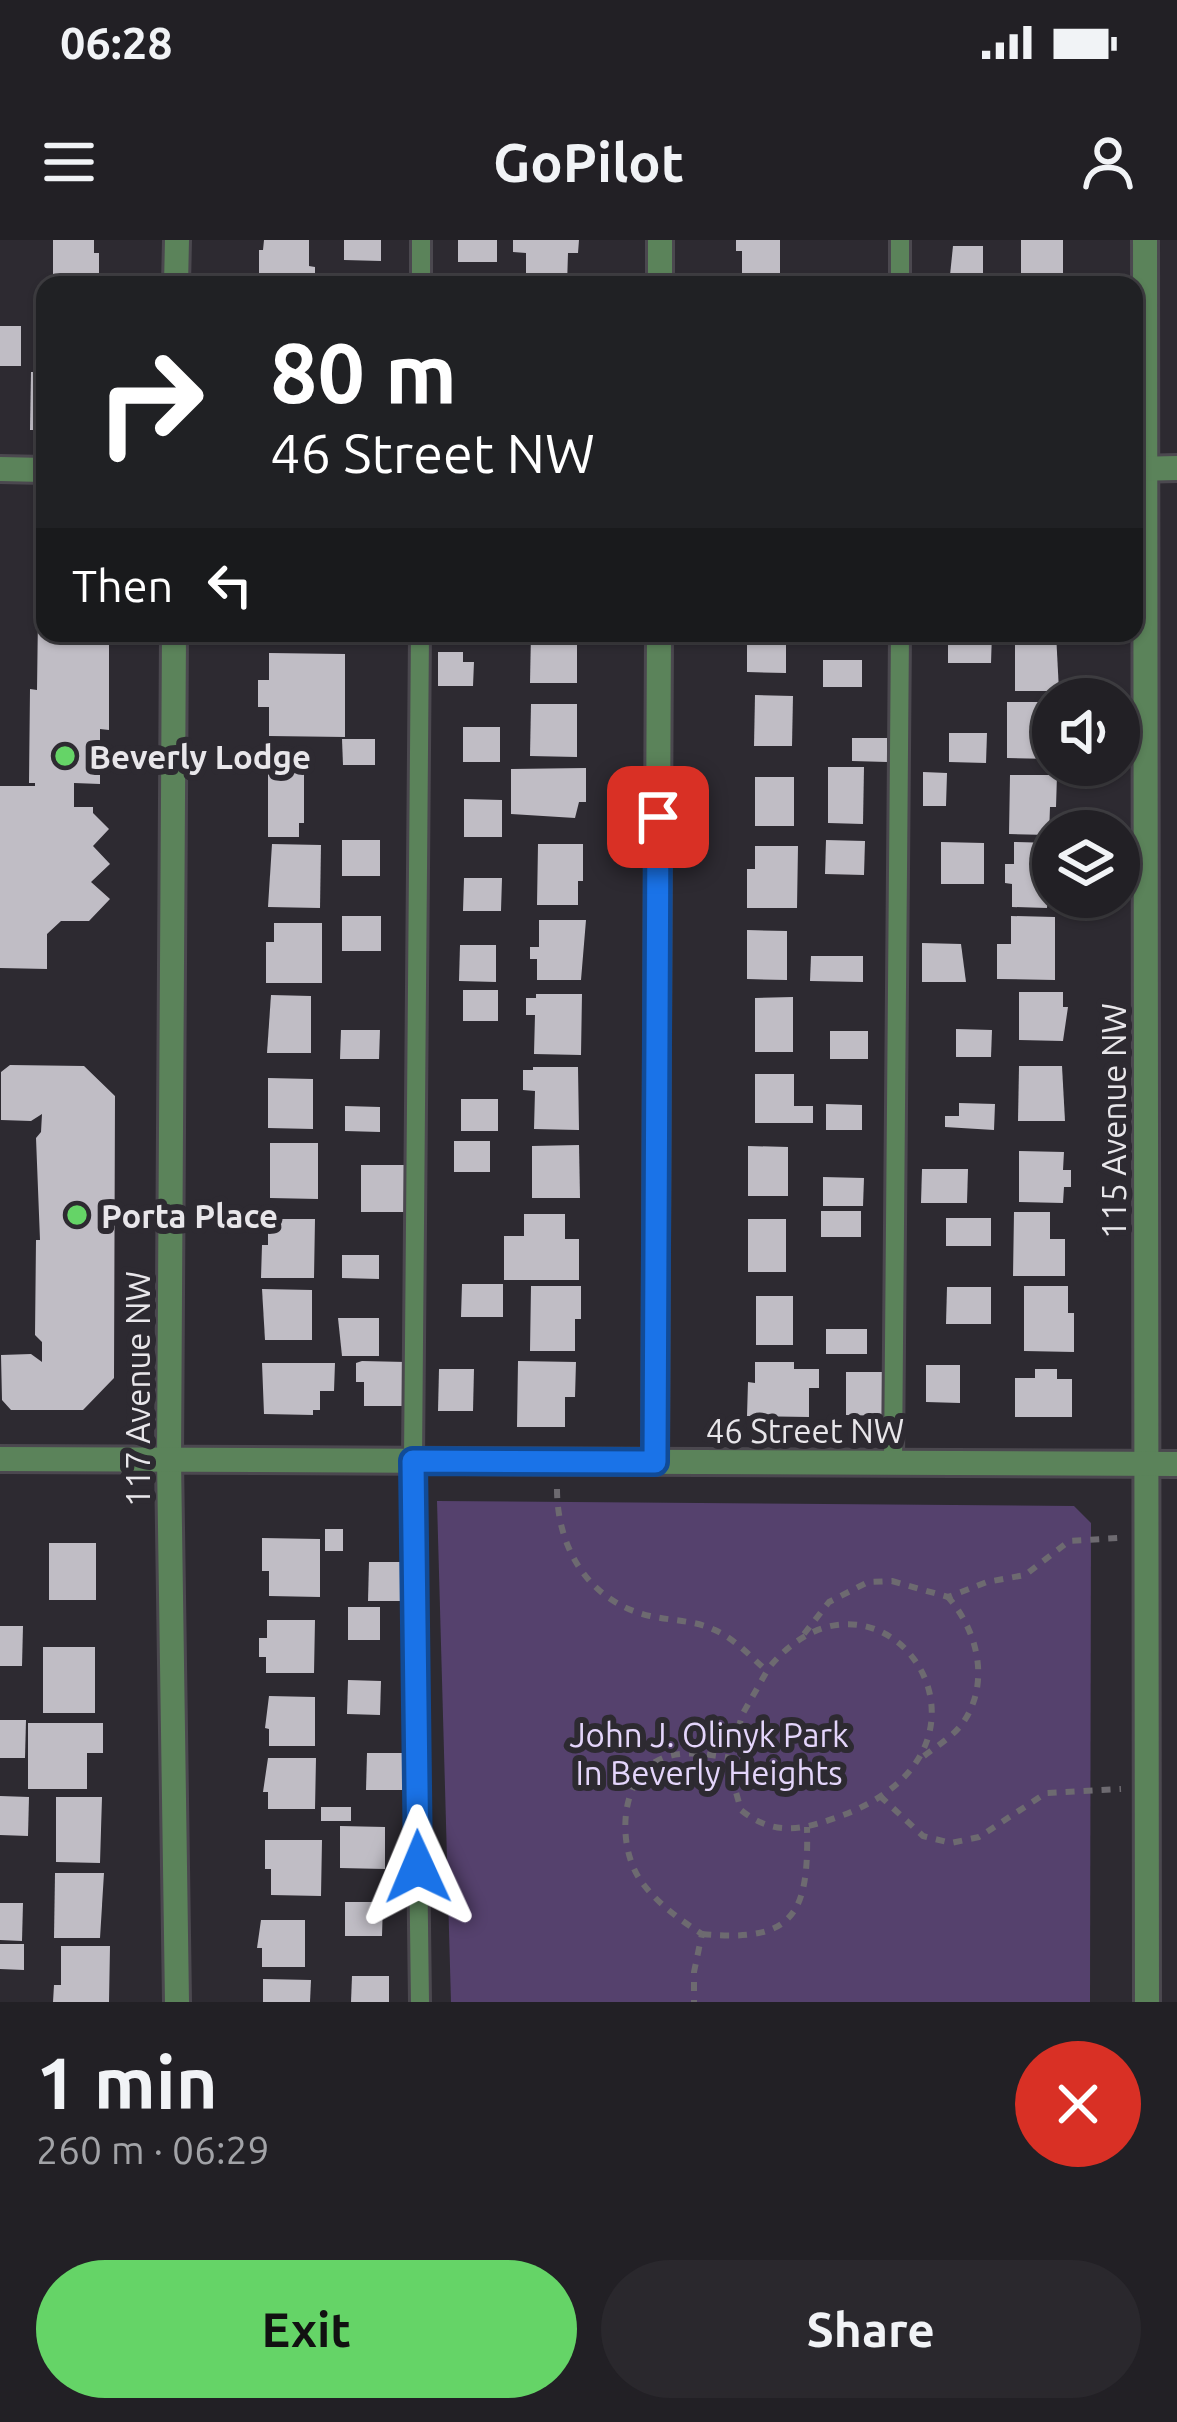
<!DOCTYPE html>
<html lang="en">
<head>
<meta charset="utf-8">
<style>
  body { margin:0; font-family:Ubuntu,sans-serif; background:#2a282d; color:#f1f3f6; height:100vh; display:flex; flex-direction:column; font-size:45px; white-space:nowrap }
  * { box-sizing:border-box; margin:0 }
  p { font-size:39px; color:#a2a3a7 }
  .icon { flex:none; width:66px; height:66px; fill:none; stroke:currentColor; stroke-width:2; stroke-linecap:round; stroke-linejoin:round }
  .map { position:relative; height:1762px; overflow:hidden }
  .panel { display:flex; flex-direction:column; background:#222025; flex:1 }
  .panel>* { flex:none }
  .banner { position:absolute; left:36px; top:36px; width:1107px; height:366px; border-radius:24px; box-shadow:0 3px 9px #0004,0 0 0 3px #3f3e42; background:#202124; color:#fff; overflow:hidden }
  .controls { position:absolute; left:1032px; top:438px; display:grid; gap:24px }
  .controls a { display:grid; place-items:center; width:108px; height:108px; border-radius:50%; background:#222025; box-shadow:0 3px 9px #0004,0 0 0 3px #3f3e42; font-size:60px }
  .pin { position:absolute; display:grid; place-items:center; width:102px; height:102px; color:#fff; margin:-51px; border-radius:24px; box-shadow:0 6px 18px #0006 }
  .me { position:absolute; width:132px; margin:-66px; rotate:359deg; stroke-linejoin:round; filter:drop-shadow(0 0 9px #0008) }
  .turn { display:flex; align-items:center; gap:42px; height:252px; padding:0 36px; font-size:54px }
  .turn .icon { width:156px; height:156px; stroke-width:2.5 }
  .turn b { display:block; font-size:84px; line-height:102px }
  .then { display:flex; align-items:center; height:114px; padding:0 36px; background:#0003; gap:24px; font-size:45px }
  .round { display:grid; place-items:center; flex:none; width:126px; height:126px; border-radius:63px; background:#2a282d }
  .overview { display:flex; align-items:center; justify-content:space-between; height:204px; padding:0 36px }
  h1 { font-size:72px; font-weight:600; line-height:90px }
  .primary-button { display:flex; gap:24px; margin-top:auto; padding:24px 36px }
  .primary-button a { flex:1; height:138px; border-radius:72px; background:#65d467; color:#111; font-size:48px; font-weight:600; line-height:138px; text-align:center }
  .primary-button a+a { background:#2a282d; color:#f1f3f6 }
  .status { display:flex; justify-content:space-between; align-items:center; height:84px; padding:0 60px; background:#222025; direction:ltr }
  .status svg { height:33px; fill:currentColor }
  header { display:flex; justify-content:space-between; align-items:center; height:156px; padding:0 36px; background:#222025; font-size:54px; font-weight:600 }
  .map>svg:first-child { display:block }
  .green { fill:#55416d }
  .building { fill:#c0bdc5 }
  .lines { fill:none; stroke-linecap:round; stroke-linejoin:round }
  .service-casing { stroke:#4b484f; stroke-width:24 }
  .minor-casing { stroke:#4b484f; stroke-width:30 }
  .path { stroke:#6d6a70; stroke-width:6; stroke-dasharray:9 9; stroke-linecap:butt }
  .service { stroke:#5b835a; stroke-width:18 }
  .minor { stroke:#5b835a; stroke-width:24 }
  .route-casing { stroke:#114b97; stroke-width:30 }
  .route { stroke:#1a73e8; stroke-width:21 }
  .poi-dot { fill:#65d467; stroke:#2d2a31; stroke-width:4.5 }
  .labels { text-anchor:middle; dominant-baseline:central; stroke-width:12; stroke-linejoin:round; paint-order:stroke }
  .poi-label { font-size:33px; font-weight:bold; fill:#e8e6ea; stroke:#2d2a31; text-anchor:start }
  .street-label { font-size:33px; fill:#e8e6ea; stroke:#2d2a31 }
  .park-label { font-size:33px; fill:#e4d5fb; stroke:#2d2a31 }
</style>
</head>
<body>
<div class="status"><b>06:28</b><svg viewBox="0 0 49 12"><path d="M0 12V9h3v3zM5 12V6h3v6zM10 12V3h3v9zM15 12V0h3v12zM26 1h20v11H26zM47 4h2v5h-2z"/></svg></div>
<header><svg class="icon" aria-label="menu" viewBox="0 0 24 24"><path d="M4 6h16M4 12h16M4 18h16"/></svg>GoPilot<svg class="icon" aria-label="person" viewBox="0 0 24 24"><circle cx="12" cy="8" r="4"/><path d="M4 21q1-7 8-7t8 7"/></svg></header>
<div class="map">
<svg width="1177" height="1762" viewBox="0 0 1177 1762">
  <rect width="100%" height="100%" fill="#2d2a31"/>
  <polygon class="green" points="437,1261 1074,1266 1091,1283 1090,1762 451,1762"/>
  <g class="building">
    <polygon points="53,0 94,0 94,13 99,13 99,45 53,45"/>
    <polygon points="264,0 309,0 309,26 315,27 315,45 259,45 259,10 263,10"/>
    <polygon points="344,0 381,0 381,21 344,20"/>
    <rect x="458" y="0" width="39" height="22"/>
    <polygon points="513,0 579,0 578,13 568,13 567,45 526,45 526,13 513,12"/>
    <polygon points="736,0 780,0 780,45 742,45 742,11 736,11"/>
    <polygon points="1021,0 1063,0 1063,42 1021,41"/>
    <polygon points="953,6 983,6 983,45 949,45"/>
    <rect x="0" y="86" width="21" height="40"/>
    <polygon points="31,132 45,132 45,190 30,190"/>
    <polygon points="38,375 45,375 45,393 109,393 109,490 100,489 100,544 74,543 74,567 93,567 93,573 109,589 93,606 110,624 91,642 110,659 89,681 61,681 47,694 47,729 0,728 0,546 35,546 35,543 29,543 30,449 37,450"/>
    <polygon points="531,393 577,393 577,443 530,443"/>
    <polygon points="747,393 786,393 786,433 747,432"/>
    <polygon points="948,393 992,393 991,423 948,423"/>
    <polygon points="1015,393 1056,393 1059,451 1015,451"/>
    <polygon points="438,412 463,412 463,422 474,422 473,446 438,446"/>
    <polygon points="269,413 345,414 345,497 269,496 269,467 258,467 258,440 269,440"/>
    <rect x="823" y="420" width="39" height="27"/>
    <polygon points="755,455 793,456 792,506 754,506"/>
    <polygon points="1007,462 1045,462 1044,487 1053,487 1053,519 1007,518"/>
    <polygon points="531,464 577,464 577,517 530,516"/>
    <rect x="463" y="487" width="37" height="35"/>
    <polygon points="949,493 987,493 986,523 949,522"/>
    <polygon points="852,498 887,498 887,522 852,521"/>
    <polygon points="342,499 375,499 375,525 343,525"/>
    <polygon points="828,527 864,527 863,584 828,583"/>
    <polygon points="268,528 304,529 304,583 299,583 299,597 268,597"/>
    <polygon points="586,528 586,562 579,562 575,578 511,574 511,529"/>
    <polygon points="923,532 947,533 946,566 923,566"/>
    <polygon points="1010,535 1057,535 1056,567 1050,567 1049,595 1009,594"/>
    <rect x="755" y="537" width="39" height="49"/>
    <polygon points="464,559 502,560 502,597 464,597"/>
    <rect x="342" y="600" width="38" height="36"/>
    <polygon points="826,600 865,601 864,635 825,634"/>
    <polygon points="941,602 984,603 984,644 941,644"/>
    <polygon points="1014,602 1053,603 1047,668 1012,667 1012,644 1005,643 1005,624 1014,624"/>
    <polygon points="272,604 321,605 320,668 268,667"/>
    <polygon points="538,604 583,604 583,641 578,641 578,665 537,665"/>
    <polygon points="755,606 798,606 797,668 747,668 747,629 755,629"/>
    <polygon points="464,638 502,638 501,671 463,671"/>
    <rect x="342" y="676" width="39" height="35"/>
    <polygon points="1011,676 1055,677 1055,740 997,739 997,704 1011,704"/>
    <polygon points="539,680 586,680 581,740 537,740 537,719 530,719 530,707 539,707"/>
    <polygon points="274,683 322,683 322,743 266,743 266,702 274,702"/>
    <polygon points="747,690 787,691 787,740 747,739"/>
    <polygon points="922,703 961,704 966,742 922,742"/>
    <polygon points="460,705 496,705 496,742 459,741"/>
    <polygon points="811,716 863,716 863,742 810,741"/>
    <rect x="463" y="750" width="35" height="31"/>
    <polygon points="1019,752 1063,752 1063,767 1068,767 1063,801 1019,800"/>
    <polygon points="536,754 582,754 581,815 534,814 535,775 526,775 526,758 536,758"/>
    <polygon points="271,755 311,756 311,813 267,813"/>
    <polygon points="793,757 793,812 755,812 755,758"/>
    <polygon points="956,789 992,790 991,817 956,817"/>
    <polygon points="341,790 380,790 379,819 340,819"/>
    <rect x="830" y="791" width="38" height="28"/>
    <polygon points="10,825 84,826 115,856 114,1138 83,1170 11,1170 2,1160 1,1115 31,1114 42,1122 42,1102 35,1095 36,1000 40,1000 36,898 41,892 42,874 31,881 1,880 1,832"/>
    <polygon points="1019,826 1062,826 1065,881 1018,881"/>
    <polygon points="533,827 578,827 579,890 534,889 535,851 523,850 523,830 533,830"/>
    <polygon points="755,834 794,834 794,866 813,866 813,883 755,883"/>
    <polygon points="268,838 313,839 313,889 268,888"/>
    <rect x="461" y="859" width="37" height="32"/>
    <polygon points="959,863 995,864 994,890 945,887 945,876 959,876"/>
    <polygon points="826,864 862,865 862,890 826,890"/>
    <polygon points="345,866 380,867 380,892 345,891"/>
    <rect x="454" y="901" width="36" height="31"/>
    <polygon points="270,903 318,903 318,959 270,958"/>
    <polygon points="579,905 580,958 532,958 532,906"/>
    <polygon points="748,906 788,907 788,956 748,956"/>
    <polygon points="1019,911 1064,912 1063,930 1071,930 1071,947 1064,947 1063,963 1019,962"/>
    <polygon points="361,925 406,925 405,972 361,972"/>
    <polygon points="922,929 968,929 967,963 921,963"/>
    <polygon points="823,937 864,938 863,966 823,966"/>
    <rect x="821" y="971" width="40" height="26"/>
    <polygon points="1014,972 1050,972 1050,999 1065,999 1065,1036 1013,1036"/>
    <polygon points="524,974 565,974 565,999 579,999 579,1040 504,1040 504,996 524,996"/>
    <rect x="946" y="978" width="45" height="28"/>
    <polygon points="268,979 315,979 314,1038 261,1038 262,1005 268,1005"/>
    <rect x="748" y="979" width="38" height="53"/>
    <polygon points="342,1015 379,1015 379,1039 342,1038"/>
    <polygon points="462,1044 503,1044 503,1077 461,1077"/>
    <polygon points="531,1046 581,1046 581,1079 575,1079 575,1111 530,1111"/>
    <polygon points="1024,1046 1068,1046 1068,1073 1074,1073 1074,1112 1024,1111"/>
    <polygon points="947,1047 991,1047 991,1084 946,1084"/>
    <polygon points="262,1049 312,1050 312,1100 265,1100"/>
    <rect x="756" y="1056" width="37" height="49"/>
    <polygon points="338,1078 379,1078 379,1116 342,1116"/>
    <rect x="826" y="1089" width="41" height="25"/>
    <polygon points="362,1121 406,1122 405,1166 364,1166 364,1142 356,1142 356,1123"/>
    <polygon points="518,1121 576,1122 575,1157 565,1157 565,1187 517,1187"/>
    <polygon points="755,1122 794,1122 794,1129 819,1129 819,1148 809,1148 809,1177 747,1176 748,1142 755,1143"/>
    <polygon points="262,1123 335,1123 334,1151 320,1151 320,1170 313,1170 313,1175 264,1174"/>
    <polygon points="926,1125 960,1125 960,1163 926,1162"/>
    <polygon points="439,1129 474,1129 473,1171 438,1171"/>
    <polygon points="1035,1129 1057,1129 1057,1139 1072,1139 1072,1177 1015,1177 1015,1138 1035,1138"/>
    <polygon points="846,1132 888,1132 888,1176 846,1175"/>
    <rect x="325" y="1289" width="18" height="22"/>
    <polygon points="262,1298 320,1299 320,1357 269,1356 269,1331 262,1331"/>
    <rect x="49" y="1303" width="47" height="57"/>
    <polygon points="369,1322 402,1322 401,1361 368,1361"/>
    <rect x="348" y="1367" width="32" height="33"/>
    <polygon points="267,1380 315,1380 314,1433 266,1433 266,1417 259,1417 259,1398 267,1398"/>
    <polygon points="0,1386 23,1386 22,1426 0,1426"/>
    <rect x="43" y="1407" width="52" height="66"/>
    <polygon points="348,1440 381,1441 380,1475 347,1474"/>
    <polygon points="269,1456 315,1457 315,1506 269,1506 269,1489 265,1488"/>
    <polygon points="0,1480 26,1480 25,1518 0,1518"/>
    <polygon points="28,1483 103,1483 103,1513 87,1513 87,1549 28,1549"/>
    <polygon points="367,1513 407,1513 407,1550 366,1550"/>
    <polygon points="268,1518 316,1518 315,1569 268,1569 268,1552 263,1552"/>
    <polygon points="0,1556 29,1557 28,1596 0,1595"/>
    <polygon points="56,1557 102,1557 100,1623 56,1622"/>
    <rect x="321" y="1567" width="30" height="14"/>
    <polygon points="340,1586 385,1587 385,1629 340,1628"/>
    <polygon points="265,1600 322,1600 321,1656 271,1655 271,1629 265,1629"/>
    <polygon points="55,1633 104,1633 100,1698 54,1698"/>
    <polygon points="345,1662 383,1662 382,1696 345,1696"/>
    <polygon points="0,1663 23,1663 22,1701 0,1700"/>
    <polygon points="261,1680 305,1680 305,1727 262,1727 262,1708 257,1708"/>
    <polygon points="0,1704 24,1704 24,1730 0,1729"/>
    <polygon points="61,1706 110,1706 109,1762 53,1762 54,1745 61,1745"/>
    <polygon points="352,1736 389,1736 389,1762 351,1762"/>
    <polygon points="263,1739 311,1740 310,1762 263,1762"/>
  </g>
  <g class="lines">
    <defs>
      <g id="service">
        <polyline points="421,0 421,45"/>
        <polyline points="900,0 900,45"/>
        <polyline points="420,393 413,1221 420,1762"/>
        <polyline points="893,1223 900,393"/>
      </g>
      <g id="minor">
        <polyline points="1145,0 1147,1762"/>
        <polyline points="176,45 177,0"/>
        <polyline points="660,45 660,0"/>
        <polyline points="0,229 45,230"/>
        <polyline points="1134,229 1177,228"/>
        <polyline points="174,393 169,1220 177,1762"/>
        <polyline points="0,1219 1177,1224"/>
        <polyline points="655,1222 659,393"/>
      </g>
    </defs>
    <use href="#service" class="service-casing"/>
    <use href="#minor" class="minor-casing"/>
    <g class="path">
      <path d="M557,1249C557,1308 589,1362 650,1376C672,1381 694,1380 715,1390C735,1399 751,1417 767,1431L742,1475L731,1518C711,1515 687,1510 666,1517C620,1532 616,1602 639,1638C654,1661 680,1680 702,1694L694,1732V1762"/>
      <polyline points="804,1394 829,1362 868,1342 892,1341 948,1357 987,1342 1025,1335 1069,1301 1118,1298"/>
      <path d="M924,1516C937,1506 952,1497 962,1484C991,1444 978,1391 948,1357"/>
      <path d="M731,1518L730,1531L741,1570C772,1595 799,1591 835,1578C1036,1509 879,1290 767,1430"/>
      <polyline points="880,1556 923,1596 951,1603 979,1597 1046,1553 1121,1549"/>
      <path d="M702,1694C795,1703 809,1673 807,1587"/>
    </g>
    <use href="#service" class="service"/>
    <use href="#minor" class="minor"/>
  </g>
  <g class="lines">
    <defs>
      <polyline id="route" points="418,1627 413,1221 655,1222 658,577"/>
    </defs>
    <use href="#route" class="route-casing"/>
    <use href="#route" class="route"/>
  </g>
  <g class="poi-dot">
    <circle cx="65" cy="516" r="12"/>
    <circle cx="77" cy="975" r="12"/>
  </g>
  <g class="labels">
    <g class="poi-label">
      <text x="89" y="516">Beverly Lodge</text>
      <text x="101" y="975">Porta Place</text>
    </g>
    <g class="street-label">
      <text transform="translate(1113 881) rotate(-90)">115 Avenue NW</text>
      <text transform="translate(137 1149) rotate(-90)">117 Avenue NW</text>
      <text x="805" y="1190">46 Street NW</text>
    </g>
    <g class="park-label">
      <text x="709" y="1494">John J. Olinyk Park<tspan x="709" dy="38">In Beverly Heights</tspan></text>
    </g>
  </g>
</svg>
<div class="controls">
<a><svg class="icon" aria-label="sound" viewBox="0 0 24 24"><path d="M4 9h4l5-4v14l-5-4H4zM17 9q2 3 0 6"/></svg></a>
<a><svg class="icon" aria-label="layers" viewBox="0 0 24 24"><path d="M12 4l9 5-9 5-9-5zM3 14l9 5 9-5"/></svg></a>
</div>
<div class="pin" style="left:658px;top:577px;background:#d93025"><svg class="icon" aria-label="arrive" viewBox="0 0 24 24"><path d="M6 21V4h12l-3 4 3 4H6"/></svg></div>
<svg class="me" style="left:418px;top:1627px" viewBox="-20 -20 40 40"><path d="M0-17L14 15 0 8-14 15z" fill="#1a73e8" stroke="#fff" stroke-width="4"/></svg>
<div class="banner">
<div class="turn"><svg class="icon" aria-label="right" viewBox="0 0 24 24"><path d="M7 20v-9h11M14 6l5 5-5 5"/></svg><div><b>80 m</b>46 Street NW</div></div>
<div class="then">Then<svg class="icon" aria-label="left" viewBox="0 0 24 24"><path d="M17 20v-9H6M10 6l-5 5 5 5"/></svg></div>
</div>
</div>
<section class="panel">
<div class="overview"><div><h1>1 min</h1><p>260 m · 06:29</p></div><a class="round" style="background:#d93025;color:#fff"><svg class="icon" aria-label="close" viewBox="0 0 24 24"><path d="M6 6l12 12M18 6L6 18"/></svg></a></div>
<div class="primary-button"><a>Exit</a><a>Share</a></div>
</section>
</body>
</html>
